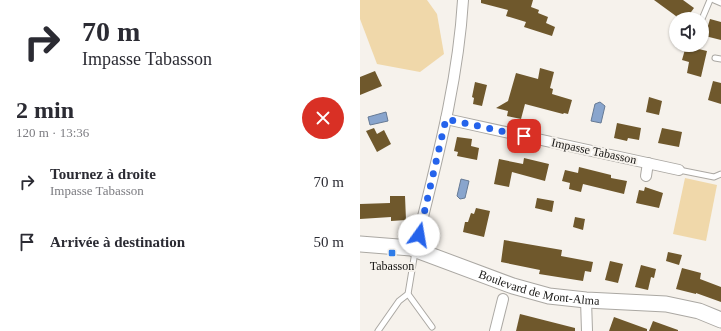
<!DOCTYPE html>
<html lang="fr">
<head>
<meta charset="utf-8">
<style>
  body { margin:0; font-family:Georgia,serif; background:#f7f7f7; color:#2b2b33; height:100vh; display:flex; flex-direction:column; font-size:15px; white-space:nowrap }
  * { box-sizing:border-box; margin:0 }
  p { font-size:13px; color:#7c7c81 }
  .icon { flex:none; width:22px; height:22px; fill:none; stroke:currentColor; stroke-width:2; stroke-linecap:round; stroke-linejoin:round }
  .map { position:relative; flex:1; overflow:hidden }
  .sheet { display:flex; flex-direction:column; background:#fff; width:360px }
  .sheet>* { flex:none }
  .banner { background:#fff; color:#2b2b33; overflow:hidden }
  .controls { position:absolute; left:309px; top:12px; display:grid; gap:8px }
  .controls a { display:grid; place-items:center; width:40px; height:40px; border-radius:50%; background:#fff; box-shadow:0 1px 3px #0004; font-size:20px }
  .pin { position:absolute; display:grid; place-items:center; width:34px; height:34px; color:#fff; margin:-17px; border-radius:8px; box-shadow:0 2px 6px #0006 }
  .me { position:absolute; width:44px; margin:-22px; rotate:13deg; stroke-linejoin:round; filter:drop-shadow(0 0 3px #0008) }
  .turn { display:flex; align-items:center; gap:14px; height:84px; padding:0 16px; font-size:18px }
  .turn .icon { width:52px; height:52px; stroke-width:2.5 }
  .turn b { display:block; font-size:28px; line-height:34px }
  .round { display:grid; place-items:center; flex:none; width:42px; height:42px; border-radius:21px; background:#f7f7f7 }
  .head { display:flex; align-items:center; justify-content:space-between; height:68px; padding:0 16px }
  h1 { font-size:24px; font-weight:700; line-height:30px }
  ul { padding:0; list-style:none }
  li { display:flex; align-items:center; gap:12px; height:60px; padding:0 16px }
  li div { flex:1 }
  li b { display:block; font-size:15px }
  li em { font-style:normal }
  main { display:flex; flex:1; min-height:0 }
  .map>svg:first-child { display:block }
  .green { fill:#f0d8aa }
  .water { fill:#89a5cd; stroke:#667a95 }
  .building { fill:#6f582c }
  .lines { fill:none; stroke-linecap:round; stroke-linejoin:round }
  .lane-casing { stroke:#aba8a3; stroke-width:7 }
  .street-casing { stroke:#aba8a3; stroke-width:12 }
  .secondary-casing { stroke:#aba8a3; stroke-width:17 }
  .lane { stroke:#fff; stroke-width:5 }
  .street { stroke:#fff; stroke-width:10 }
  .secondary { stroke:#fff; stroke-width:15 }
  .route { stroke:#2563eb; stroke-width:7; stroke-dasharray:0 12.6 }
  .poi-dot { fill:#2f7ce8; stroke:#f6f2ec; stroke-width:1.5 }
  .labels { text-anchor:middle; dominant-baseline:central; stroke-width:4; stroke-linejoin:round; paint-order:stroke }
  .street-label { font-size:12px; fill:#161513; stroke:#f6f2ec }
  .poi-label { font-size:12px; fill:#161513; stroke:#f6f2ec }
</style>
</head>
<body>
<main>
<section class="sheet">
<div class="banner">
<div class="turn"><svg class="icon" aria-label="right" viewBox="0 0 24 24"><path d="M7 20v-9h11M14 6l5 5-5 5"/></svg><div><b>70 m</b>Impasse Tabasson</div></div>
</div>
<div class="head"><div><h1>2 min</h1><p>120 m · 13:36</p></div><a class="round" style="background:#d93025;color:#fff"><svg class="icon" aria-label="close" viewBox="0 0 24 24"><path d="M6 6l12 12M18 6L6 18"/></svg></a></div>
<ul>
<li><svg class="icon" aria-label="right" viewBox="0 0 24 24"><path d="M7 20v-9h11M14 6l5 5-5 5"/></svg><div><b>Tournez à droite</b><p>Impasse Tabasson</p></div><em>70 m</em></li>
<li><svg class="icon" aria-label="arrive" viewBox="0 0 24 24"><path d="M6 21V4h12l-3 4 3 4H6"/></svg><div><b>Arrivée à destination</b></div><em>50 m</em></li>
</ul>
</section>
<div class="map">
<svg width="361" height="331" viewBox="0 0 361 331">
  <rect width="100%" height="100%" fill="#f6f2ec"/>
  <g class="green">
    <polygon points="0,0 67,0 77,14 84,54 60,72 17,64 0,19"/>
    <polygon points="325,178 357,185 346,241 313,234"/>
  </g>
  <g class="water">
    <polygon points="240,102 245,106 241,123 231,121 235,104"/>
    <polygon points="26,112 28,121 10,125 8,117"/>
    <polygon points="101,179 109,181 105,198 100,199 97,196"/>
  </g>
  <g class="building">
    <polygon points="121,0 173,0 171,7 179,10 178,13 188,17 186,23 195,27 192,36 164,27 166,22 146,16 148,10 121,3"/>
    <polygon points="294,0 323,0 334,8 326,19 320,19"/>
    <polygon points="350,19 361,22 361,40 345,36"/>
    <polygon points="326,46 347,51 341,77 327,73 329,62 322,60"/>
    <polygon points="180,68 194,72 190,88 193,89 192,94 212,100 208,114 204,113 203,114 165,104 161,119 147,116 148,111 136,108 148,101 156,73 178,79"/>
    <polygon points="15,71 22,86 0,95 0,77"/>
    <polygon points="353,81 361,83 361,104 348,100"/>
    <polygon points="115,82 127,85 122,106 113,104 114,98 112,97"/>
    <polygon points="289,97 302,101 299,115 286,112"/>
    <polygon points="257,123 281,128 279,140 268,138 267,141 254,138"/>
    <polygon points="14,128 17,134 24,130 31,144 17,152 6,131"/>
    <polygon points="302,128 322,132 319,147 298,143"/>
    <polygon points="97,137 112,139 111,146 119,148 117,160 97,156 98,152 94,151"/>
    <polygon points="164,158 189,164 185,181 152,172 149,187 134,184 139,159 163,164"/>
    <polygon points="219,167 251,175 251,178 267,181 264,194 223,184 221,192 209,189 210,183 202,181 205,170 218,173"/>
    <polygon points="285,187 303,193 299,208 276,203 279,190 284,191"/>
    <polygon points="30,196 45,196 46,220 31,221 31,217 0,219 0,204 30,203"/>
    <polygon points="177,198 194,201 192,212 175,208"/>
    <polygon points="116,208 130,211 124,237 103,232 105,222 108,222 111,213 114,214"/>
    <polygon points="215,217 225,219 223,230 213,227"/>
    <polygon points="144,240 202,250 201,256 233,262 231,272 225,271 223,281 179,274 180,270 141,262"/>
    <polygon points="308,252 322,255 319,265 306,261"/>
    <polygon points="250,261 263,264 258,283 245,280"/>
    <polygon points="281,265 296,269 294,278 291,277 288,290 275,287"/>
    <polygon points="322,268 341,273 340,279 361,287 361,302 336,293 336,294 316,289"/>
    <polygon points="160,314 215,328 215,331 156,331"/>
    <polygon points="254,317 287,329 287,331 249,331"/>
    <polygon points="293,321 318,330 318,331 289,331"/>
  </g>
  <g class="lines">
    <defs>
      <g id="lane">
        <polyline points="354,0 361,3"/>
        <polyline points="342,19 350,0"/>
        <polyline points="355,58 361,59"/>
        <polyline points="319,170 354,177 361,174"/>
        <polyline points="48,294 72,327"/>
        <polyline points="18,331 39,301 48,294 55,252"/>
      </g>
      <g id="street">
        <polyline points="86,119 319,170"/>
        <polyline points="286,176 288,163"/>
        <path d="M55,249C75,167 98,85 103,0"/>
        <polyline points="226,300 227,331"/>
        <polyline points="135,331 143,299"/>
      </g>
      <g id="secondary">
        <path id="s1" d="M0,244L51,248L153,286L189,296L226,300L306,304L339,311L361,320"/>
      </g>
    </defs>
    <use href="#lane" class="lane-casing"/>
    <use href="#street" class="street-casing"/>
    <use href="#secondary" class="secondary-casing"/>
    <use href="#lane" class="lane"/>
    <use href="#street" class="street"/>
    <use href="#secondary" class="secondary"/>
  </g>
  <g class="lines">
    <polyline class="route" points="59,235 86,119 164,136"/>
  </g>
  <rect class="poi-dot" x="28" y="249" width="8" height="8" rx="2"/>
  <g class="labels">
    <g class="street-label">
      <text transform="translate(234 151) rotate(12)">Impasse Tabasson</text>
      <text stroke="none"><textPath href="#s1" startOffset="186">Boulevard de Mont-Alma</textPath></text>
    </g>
    <g class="poi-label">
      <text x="32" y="266">Tabasson</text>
    </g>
  </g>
</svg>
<div class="controls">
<a><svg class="icon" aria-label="sound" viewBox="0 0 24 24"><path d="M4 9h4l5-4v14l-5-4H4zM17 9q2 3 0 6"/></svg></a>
</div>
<div class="pin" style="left:164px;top:136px;background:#d93025"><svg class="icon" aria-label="arrive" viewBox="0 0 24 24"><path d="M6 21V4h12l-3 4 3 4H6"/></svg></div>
<svg class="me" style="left:59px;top:235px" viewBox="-20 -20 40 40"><circle r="19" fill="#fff"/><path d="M0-13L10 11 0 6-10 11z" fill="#2563eb"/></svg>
</div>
</main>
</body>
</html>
